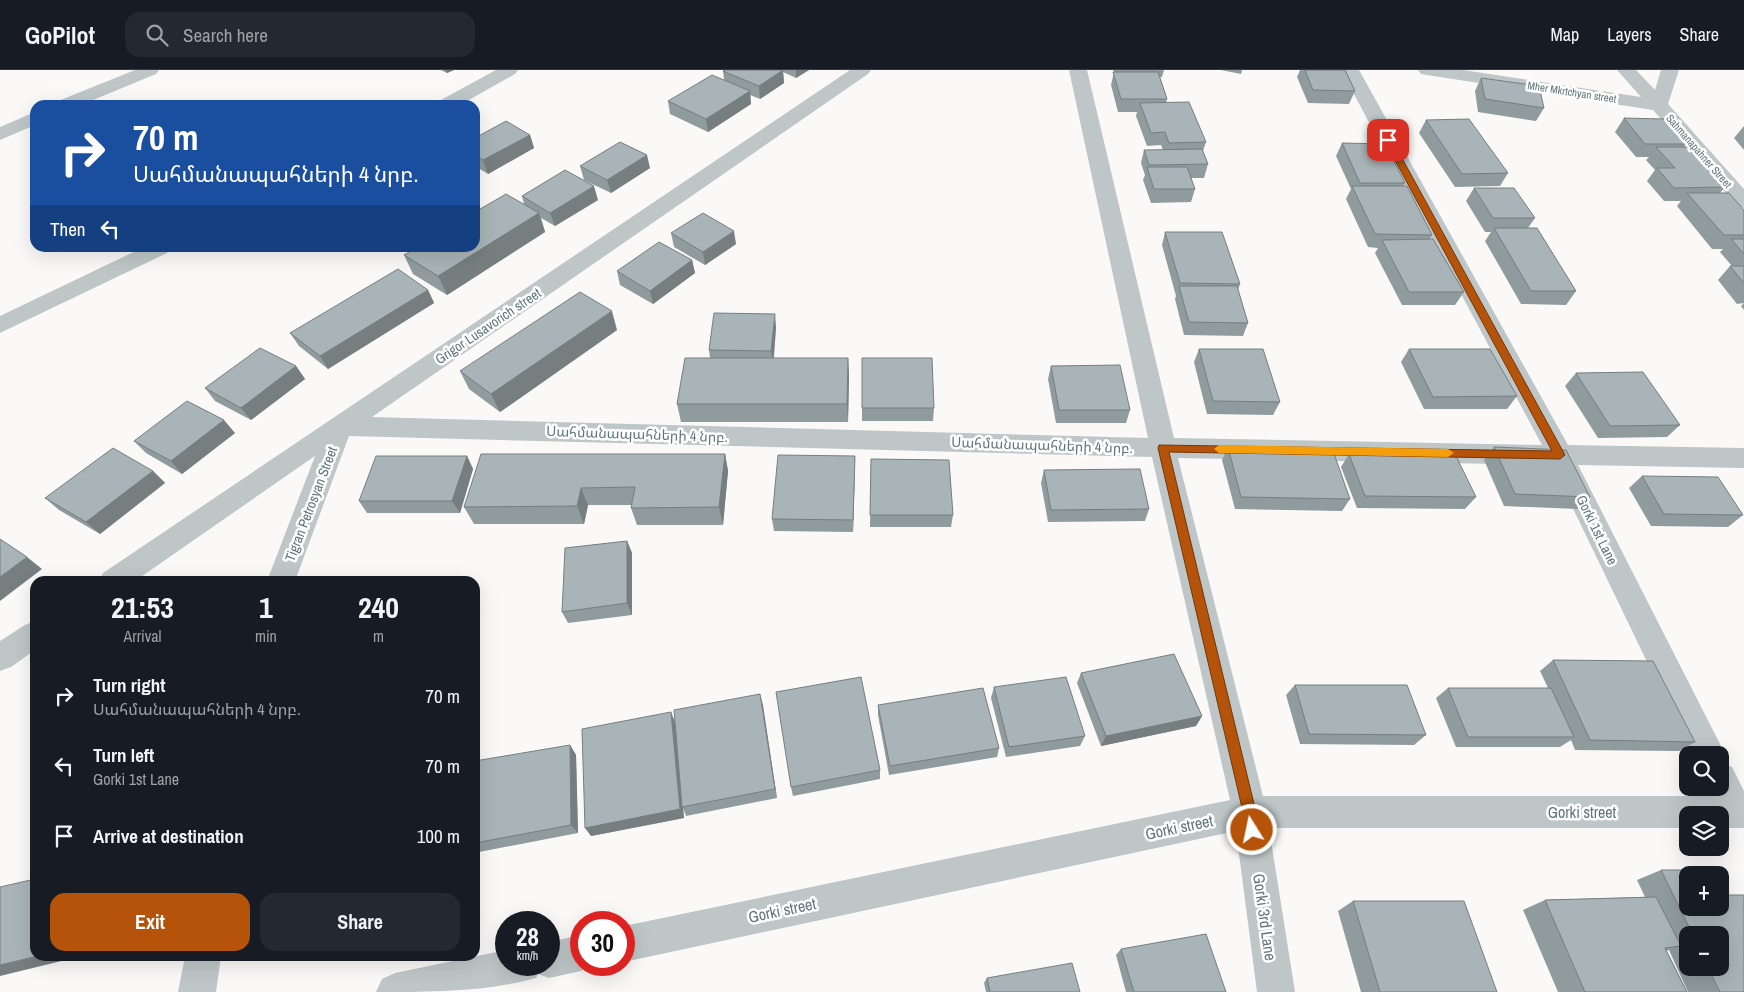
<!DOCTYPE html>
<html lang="en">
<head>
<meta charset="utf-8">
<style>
  body { margin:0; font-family:"Archivo Narrow","Noto Sans Armenian",sans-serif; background:#242831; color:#f1f3f6; height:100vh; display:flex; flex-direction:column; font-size:19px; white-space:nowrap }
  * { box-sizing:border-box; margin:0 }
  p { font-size:16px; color:#9ea1a6 }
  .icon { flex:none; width:28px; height:28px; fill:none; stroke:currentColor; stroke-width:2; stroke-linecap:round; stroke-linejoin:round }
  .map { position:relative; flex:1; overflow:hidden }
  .details { position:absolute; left:30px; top:506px; width:450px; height:385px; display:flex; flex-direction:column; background:#171b24; border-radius:15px; box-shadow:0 5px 20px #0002 }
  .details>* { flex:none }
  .guide { position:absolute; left:30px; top:30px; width:450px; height:152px; border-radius:15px; box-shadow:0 5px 20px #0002; background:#1a4fa0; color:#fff; overflow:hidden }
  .fabs { position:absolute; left:1679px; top:676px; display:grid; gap:10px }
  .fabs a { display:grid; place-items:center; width:50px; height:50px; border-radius:10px; background:#171b24; box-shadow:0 5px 20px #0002; font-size:25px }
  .speed { position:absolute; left:495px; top:841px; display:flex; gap:10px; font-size:25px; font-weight:700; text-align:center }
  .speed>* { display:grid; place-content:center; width:65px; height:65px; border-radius:50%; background:#171b24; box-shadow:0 5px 20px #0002; line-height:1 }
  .speed small { font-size:12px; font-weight:400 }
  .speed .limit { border:8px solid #d22; background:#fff; color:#111 }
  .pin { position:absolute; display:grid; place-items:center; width:42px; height:42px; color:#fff; margin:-21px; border-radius:10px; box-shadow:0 2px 8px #0006 }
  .me { position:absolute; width:55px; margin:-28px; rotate:350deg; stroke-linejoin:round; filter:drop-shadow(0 0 4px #0008) }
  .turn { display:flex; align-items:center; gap:18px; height:105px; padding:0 20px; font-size:22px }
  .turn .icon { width:65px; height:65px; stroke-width:2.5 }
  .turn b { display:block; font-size:35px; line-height:42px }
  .then { display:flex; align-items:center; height:48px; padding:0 20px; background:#0003; gap:10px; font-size:19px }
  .eta { display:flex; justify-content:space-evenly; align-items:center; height:85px; text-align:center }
  .eta b { font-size:30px; font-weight:700; line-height:35px }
  .button { display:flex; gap:10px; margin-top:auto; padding:10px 20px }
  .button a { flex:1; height:58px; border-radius:15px; background:#b45309; color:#fff; font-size:20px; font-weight:700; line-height:58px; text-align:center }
  .button a+a { background:#242831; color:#f1f3f6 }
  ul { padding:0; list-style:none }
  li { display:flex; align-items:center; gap:15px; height:70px; padding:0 20px }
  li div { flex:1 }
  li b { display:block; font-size:19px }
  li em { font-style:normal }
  header { display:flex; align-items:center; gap:30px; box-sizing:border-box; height:70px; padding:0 25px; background:#171b24; border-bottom:1px solid #363941 }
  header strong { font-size:24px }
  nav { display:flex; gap:28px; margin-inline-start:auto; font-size:18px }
  .search { width:350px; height:45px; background:#242831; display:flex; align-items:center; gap:12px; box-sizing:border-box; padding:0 18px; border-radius:15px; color:#9ea1a6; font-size:19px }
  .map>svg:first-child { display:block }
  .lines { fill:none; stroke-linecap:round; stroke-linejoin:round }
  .minor { fill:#bec6c8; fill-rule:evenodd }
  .wall { fill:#909b9d; fill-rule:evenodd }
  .shaded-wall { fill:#767e80 }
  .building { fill:#a8b4b7; stroke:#767e80 }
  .route { fill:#b45309; stroke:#753606 }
  .slow { fill:#f59e0b }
  .labels { text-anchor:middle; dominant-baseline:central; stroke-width:5; stroke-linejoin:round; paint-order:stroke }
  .far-street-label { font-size:11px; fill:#60767d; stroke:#fff }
  .street-label { font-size:14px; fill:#60767d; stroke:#fff }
  .near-street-label { font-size:16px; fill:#60767d; stroke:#fff }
</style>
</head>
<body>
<header>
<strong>GoPilot</strong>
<div class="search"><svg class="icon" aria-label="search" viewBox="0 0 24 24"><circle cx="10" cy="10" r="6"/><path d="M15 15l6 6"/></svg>Search here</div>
<nav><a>Map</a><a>Layers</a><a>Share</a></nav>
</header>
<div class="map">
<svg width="1744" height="922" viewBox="0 0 1744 922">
  <rect width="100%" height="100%" fill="#faf9f8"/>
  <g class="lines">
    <g class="minor">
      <polygon points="135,0 159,0 156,4 81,35 56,35 58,31"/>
      <polygon points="496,0 518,0 515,4 460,35 437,35 439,31"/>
      <path d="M850,0H871L868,4L372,347L1148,368L1069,0H1087L1174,368L1542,375L1341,0H1359L1568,375L1744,378V398L1578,395L1720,674L1725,685L1722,693L1732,697L1744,721V758H1720V745H1688V758H1269L1295,922H1257L1236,761L624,892V856L1230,730L1152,387L349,366L295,511H267L315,386L135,511H99L103,503ZM1178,388L1552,395L1692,685H1720V718H1708L1712,726H1263Z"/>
      <polygon points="1418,0 1463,0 1641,27 1617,0 1636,0 1655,20 1661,0 1679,0 1668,34 1744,119 1744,138 1737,136 1653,40 1427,5 1421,4"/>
      <polygon points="35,42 35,55 0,70 0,57"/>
      <polygon points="142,178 170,178 167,183 0,263 0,246"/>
      <polygon points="35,551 35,580 11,597 0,601 0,571 25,555"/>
      <path d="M581,865V895H594L581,901L549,908L538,904L536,908C486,922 429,922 376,922L382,909L395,903L506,880V895H549V872Z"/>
      <polygon points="185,886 221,886 216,922 178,922"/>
    </g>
  </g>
  <g class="wall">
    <polygon points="441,0 454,0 447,3"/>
    <polygon points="725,0 809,0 796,8 783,2 784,13 760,29 750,25 751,34 708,62 670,44 668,31 724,10 723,1"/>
    <polygon points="1113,0 1164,0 1162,7 1160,7 1167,29 1166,33 1206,72 1203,81 1208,94 1204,108 1191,108 1195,119 1191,132 1151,133 1143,110 1145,105 1141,93 1144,80 1163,80 1161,75 1147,76 1136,46 1137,42 1118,42 1111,15 1114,2"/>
    <polygon points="1221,0 1242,0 1241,4"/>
    <polygon points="1300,0 1345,0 1355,21 1349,34 1308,33 1297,7"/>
    <polygon points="1481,8 1544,38 1536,51 1478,42 1475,21"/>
    <polygon points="1624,48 1686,74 1684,77 1725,117 1720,123 1744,140 1744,240 1741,236 1744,233 1737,234 1718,210 1730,196 1732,196 1720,182 1723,179 1712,179 1677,136 1681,131 1664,131 1647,111 1655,100 1646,90 1649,87 1636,87 1615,62"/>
    <polygon points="1426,50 1508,103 1500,116 1455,117 1419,63"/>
    <polygon points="1744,56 1744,80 1734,68"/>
    <polygon points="530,65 534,78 488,104 475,96 475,68"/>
    <polygon points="1342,73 1405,113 1403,116 1432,165 1430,169 1464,222 1455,235 1402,235 1375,183 1378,178 1368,177 1346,129 1351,119 1336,86"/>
    <polygon points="580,96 650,98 611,123 584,110"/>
    <polygon points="1474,118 1535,148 1528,158 1576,221 1566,235 1521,234 1485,171 1491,162 1485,162 1466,131"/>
    <polygon points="522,126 598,130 555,156 541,148 545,162 447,225 413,204 404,185 524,134"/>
    <polygon points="1165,162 1240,214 1238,220 1248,253 1243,266 1184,265 1175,229 1176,226 1162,175"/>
    <polygon points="671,163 736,174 705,195 674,177"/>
    <polygon points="692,190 695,203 653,234 620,215 617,201"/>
    <polygon points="428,220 434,233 328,299 299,276 290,263"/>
    <polygon points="776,257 774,288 848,288 849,306 848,352 681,352 677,334 710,288 709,280"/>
    <polygon points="617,260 500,342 469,319 460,301"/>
    <polygon points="1199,279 1280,332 1273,345 1207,344 1194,292"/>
    <polygon points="1409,279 1517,326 1507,339 1424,339 1401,292"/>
    <polygon points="862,288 934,338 933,351 862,351"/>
    <polygon points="296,296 305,309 251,350 215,331 205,318"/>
    <polygon points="1051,296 1130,340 1126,353 1056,353 1048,309"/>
    <polygon points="1576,303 1680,355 1667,367 1598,368 1565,316"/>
    <polygon points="235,363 182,404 146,383 134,371"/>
    <polygon points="1228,377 1350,429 1342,441 1235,439 1222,390"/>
    <polygon points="1494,377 1590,427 1577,439 1504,436 1484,390"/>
    <polygon points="725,384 728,401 723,455 637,455 631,438 632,435 588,435 584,454 474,454 464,437"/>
    <polygon points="1349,384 1476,427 1465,439 1357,438 1341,397"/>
    <polygon points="467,386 473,399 460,443 367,443 359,431"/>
    <polygon points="855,386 853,462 774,461 772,449"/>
    <polygon points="871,389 953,445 951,457 870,457"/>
    <polygon points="1044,400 1149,439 1145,451 1048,452 1041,413"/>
    <polygon points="153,401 165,413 100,464 59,440 45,428"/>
    <polygon points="1642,406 1743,445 1728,457 1651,456 1629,418"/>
    <polygon points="627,471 632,483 632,545 568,553 562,542"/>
    <polygon points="1553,590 1695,672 1679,681 1575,680 1571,670 1560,677 1456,677 1436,628 1448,618 1548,618 1540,601"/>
    <polygon points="1081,603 1202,646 1196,656 1101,676 1077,613"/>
    <polygon points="1295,615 1426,665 1414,675 1300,674 1286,625"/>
    <polygon points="994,617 1085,666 1080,676 1006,687 991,628"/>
    <polygon points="760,624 777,728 686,746 683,738 684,748 591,766 675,652"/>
    <polygon points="878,635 999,678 997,687 889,705 878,645"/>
    <polygon points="570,675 576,685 578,763 479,782 475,779 475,773"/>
    <polygon points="880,700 880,709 793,726 791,717"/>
    <path d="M1661,800H1705L1708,805H1688V838H1720V825H1744V922H1688L1669,880L1666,881L1687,922H1558L1523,840L1545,830L1645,827L1637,810ZM1688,865H1720V898H1688Z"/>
    <polygon points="1353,831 1497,922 1361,922 1338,841"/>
    <polygon points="1121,879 1226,922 1126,922 1116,885"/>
    <polygon points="987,908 1080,922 986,922 984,913"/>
  </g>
  <g class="shaded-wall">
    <polygon points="446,0 454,0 447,3"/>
    <polygon points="783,0 784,13 760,29 759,16"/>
    <polygon points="796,0 809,0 796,8"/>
    <polygon points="750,21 751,34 708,62 706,49"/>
    <polygon points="530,65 534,78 488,104 483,90"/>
    <polygon points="647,85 650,98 611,123 607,110"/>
    <polygon points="594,116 598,130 555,156 550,143"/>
    <polygon points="539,143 545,162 447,225 438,206"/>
    <polygon points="734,161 736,174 705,195 703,182"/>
    <polygon points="692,190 695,203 653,234 650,221"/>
    <polygon points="428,220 434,233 328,299 320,286"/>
    <polygon points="612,241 617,260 500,342 491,324"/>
    <polygon points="775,244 776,257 773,294 771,281"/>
    <polygon points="848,288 849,306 848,352 847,334"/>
    <polygon points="296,296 305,309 251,350 241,338"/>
    <polygon points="224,350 235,363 182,404 171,391"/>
    <polygon points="725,384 728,401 723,455 719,437"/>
    <polygon points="467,386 473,399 460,443 452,431"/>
    <polygon points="855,386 855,399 853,462 853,450"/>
    <polygon points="153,401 165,413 100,464 86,452"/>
    <polygon points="581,418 588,435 584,454 577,436"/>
    <polygon points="627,471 632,483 632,545 627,533"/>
    <polygon points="27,487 42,499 0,531 0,507"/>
    <polygon points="760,624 763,635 777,728 775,719"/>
    <polygon points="671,642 675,652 684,748 591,766 585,758"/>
    <polygon points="1202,646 1196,656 1101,676 1106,666"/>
    <polygon points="570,675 576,685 578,763 571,755"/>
    <polygon points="38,886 82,886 0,906 0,895"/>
  </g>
  <g class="building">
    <polygon points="725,0 783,0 759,16 723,1"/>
    <polygon points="1305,0 1345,0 1355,21 1313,20"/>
    <polygon points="1113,2 1158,2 1167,29 1121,29"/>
    <polygon points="712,5 750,21 706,49 668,31"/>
    <polygon points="1481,8 1539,16 1544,38 1485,29"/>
    <polygon points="1189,32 1206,72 1169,73 1165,62 1151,63 1140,33"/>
    <polygon points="1624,48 1664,49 1686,74 1645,74"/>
    <polygon points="1469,49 1508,103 1462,104 1426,50"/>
    <polygon points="506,51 530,65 483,90 475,85 475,68"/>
    <polygon points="620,72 647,85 607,110 580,96"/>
    <polygon points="1342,73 1385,74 1405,113 1360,113"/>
    <polygon points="1656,77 1687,77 1725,117 1674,118 1657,98 1675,98"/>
    <polygon points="1202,79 1208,94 1149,95 1144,80"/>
    <polygon points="1147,97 1187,97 1195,119 1154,119"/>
    <polygon points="565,100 594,116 550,143 522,126"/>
    <polygon points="1352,116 1407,116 1432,165 1375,164"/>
    <polygon points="1474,118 1514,118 1535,148 1493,148"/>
    <polygon points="1687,123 1729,123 1744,140 1744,165 1724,165"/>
    <polygon points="506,124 539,143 438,206 404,185 416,178 475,178 475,142"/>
    <polygon points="703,143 734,161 703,182 671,163"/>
    <polygon points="1494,158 1537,158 1576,221 1531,221"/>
    <polygon points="1165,162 1222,162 1240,214 1180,213"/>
    <polygon points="1433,169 1464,222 1409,222 1382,170"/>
    <polygon points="1731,169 1744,169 1744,184"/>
    <polygon points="659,172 692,190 650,221 617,201"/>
    <polygon points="1730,196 1744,196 1744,213"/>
    <polygon points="398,199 428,220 320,286 290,263"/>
    <polygon points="1179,216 1237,216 1248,253 1189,252"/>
    <polygon points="580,222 612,241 491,324 460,301"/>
    <polygon points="714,243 775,244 771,281 709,280"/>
    <polygon points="260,278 296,296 241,338 205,318"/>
    <polygon points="1199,279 1263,279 1280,332 1213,331"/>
    <polygon points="1409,279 1490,279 1517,326 1433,327"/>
    <polygon points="685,288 848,288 847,334 677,334"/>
    <polygon points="862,288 932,288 934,338 862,338"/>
    <polygon points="1120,295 1130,340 1059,340 1051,296"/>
    <polygon points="1643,302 1680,355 1610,356 1576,303"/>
    <polygon points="187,331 224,350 171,391 134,371"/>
    <polygon points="1228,377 1332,378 1350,429 1241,427"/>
    <polygon points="1494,377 1566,380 1590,427 1515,424"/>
    <polygon points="113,378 153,401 86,452 45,428"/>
    <polygon points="481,384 725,384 719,437 631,438 635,417 581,418 577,436 464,437"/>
    <polygon points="1349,384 1456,386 1476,427 1365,426"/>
    <polygon points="778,385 855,386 853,450 772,449"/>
    <polygon points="376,386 467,386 452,431 359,431"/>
    <polygon points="871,389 949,390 953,445 870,445"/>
    <polygon points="1140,399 1149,439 1051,440 1044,400"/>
    <polygon points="1642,406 1718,407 1743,445 1664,444"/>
    <polygon points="0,469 27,487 0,507"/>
    <polygon points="627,471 627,533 562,542 565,478"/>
    <polygon points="1174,584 1202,646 1106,666 1081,603"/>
    <polygon points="1553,590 1653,591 1695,672 1590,670"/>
    <polygon points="861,607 880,700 791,717 776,622"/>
    <polygon points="1066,607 1085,666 1009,677 994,617"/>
    <polygon points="1295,615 1407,615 1426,665 1309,664"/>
    <polygon points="983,618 999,678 890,696 878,635"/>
    <polygon points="1448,618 1551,618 1574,667 1468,667"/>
    <polygon points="760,624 775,719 682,737 674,640"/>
    <polygon points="671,642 680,739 585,758 582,659"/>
    <polygon points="570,675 571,755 475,773 475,691"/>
    <polygon points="1661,800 1705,800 1708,805 1688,805 1688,838 1720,838 1720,825 1744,825 1744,922 1720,922 1708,898 1720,898 1720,865 1693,865"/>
    <polygon points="35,809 35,886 38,886 0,895 0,817"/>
    <polygon points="1656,827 1681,876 1665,878 1687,922 1585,922 1545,830"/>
    <polygon points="1353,831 1464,831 1497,922 1380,922"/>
    <polygon points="1206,864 1226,922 1134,922 1121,879"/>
    <polygon points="1072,893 1080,922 990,922 987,908"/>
  </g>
  <polygon class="route" points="1385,68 1392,70 1565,385 1560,389 1169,382 1256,742 1259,760 1257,765 1252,767 1247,765 1243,742 1158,378 1159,375 1552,381 1384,70"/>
  <polygon class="slow" points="1219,375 1448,379 1454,383 1448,387 1219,383 1214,379"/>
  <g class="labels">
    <g class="far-street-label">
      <text transform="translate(1572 22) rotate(9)">Mher Mkrtchyan street</text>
      <text transform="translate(1699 81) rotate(49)">Sahmanapahner Street</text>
    </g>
    <g class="street-label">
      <text transform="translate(488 256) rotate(-34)">Grigor Lusavorich street</text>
      <text transform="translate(637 364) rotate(2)">Սահմանապահների 4 նրբ.</text>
      <text transform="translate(1042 375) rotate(2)">Սահմանապահների 4 նրբ.</text>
      <text transform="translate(311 434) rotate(-69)">Tigran Petrosyan Street</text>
      <text transform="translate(1597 460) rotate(64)">Gorki 1st Lane</text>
    </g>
    <g class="near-street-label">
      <text x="1582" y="742">Gorki street</text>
      <text transform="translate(1179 757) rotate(-12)">Gorki street</text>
      <text transform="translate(782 840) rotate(-12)">Gorki street</text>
      <text transform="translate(1265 847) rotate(82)">Gorki 3rd Lane</text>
    </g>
  </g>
</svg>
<div class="fabs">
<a><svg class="icon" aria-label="search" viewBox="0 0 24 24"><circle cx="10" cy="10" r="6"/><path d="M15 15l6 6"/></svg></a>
<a><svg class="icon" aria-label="layers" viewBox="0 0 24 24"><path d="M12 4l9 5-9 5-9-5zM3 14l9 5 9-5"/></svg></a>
<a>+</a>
<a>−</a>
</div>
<div class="speed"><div>28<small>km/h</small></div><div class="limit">30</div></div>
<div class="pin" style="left:1388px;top:70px;background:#d93025"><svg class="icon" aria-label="arrive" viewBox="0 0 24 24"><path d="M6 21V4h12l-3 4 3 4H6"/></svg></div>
<svg class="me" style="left:1252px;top:760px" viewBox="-20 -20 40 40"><circle r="17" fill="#b45309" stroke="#fff" stroke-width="3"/><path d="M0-11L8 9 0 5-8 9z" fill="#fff"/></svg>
<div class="guide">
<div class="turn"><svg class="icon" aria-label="right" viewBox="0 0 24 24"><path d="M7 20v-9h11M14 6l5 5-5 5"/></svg><div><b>70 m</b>Սահմանապահների 4 նրբ.</div></div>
<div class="then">Then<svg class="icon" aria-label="left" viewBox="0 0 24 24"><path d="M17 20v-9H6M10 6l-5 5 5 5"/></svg></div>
</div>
<section class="details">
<div class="eta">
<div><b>21:53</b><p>Arrival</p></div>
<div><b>1</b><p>min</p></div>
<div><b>240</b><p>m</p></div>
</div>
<ul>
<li><svg class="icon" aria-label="right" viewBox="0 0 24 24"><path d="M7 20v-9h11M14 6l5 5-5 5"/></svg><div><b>Turn right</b><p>Սահմանապահների 4 նրբ.</p></div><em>70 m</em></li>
<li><svg class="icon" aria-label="left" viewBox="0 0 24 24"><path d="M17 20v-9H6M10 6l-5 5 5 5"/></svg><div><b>Turn left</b><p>Gorki 1st Lane</p></div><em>70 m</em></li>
<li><svg class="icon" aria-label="arrive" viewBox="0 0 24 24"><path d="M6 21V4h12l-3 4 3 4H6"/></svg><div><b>Arrive at destination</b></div><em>100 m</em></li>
</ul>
<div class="button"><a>Exit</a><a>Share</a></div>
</section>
</div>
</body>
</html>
